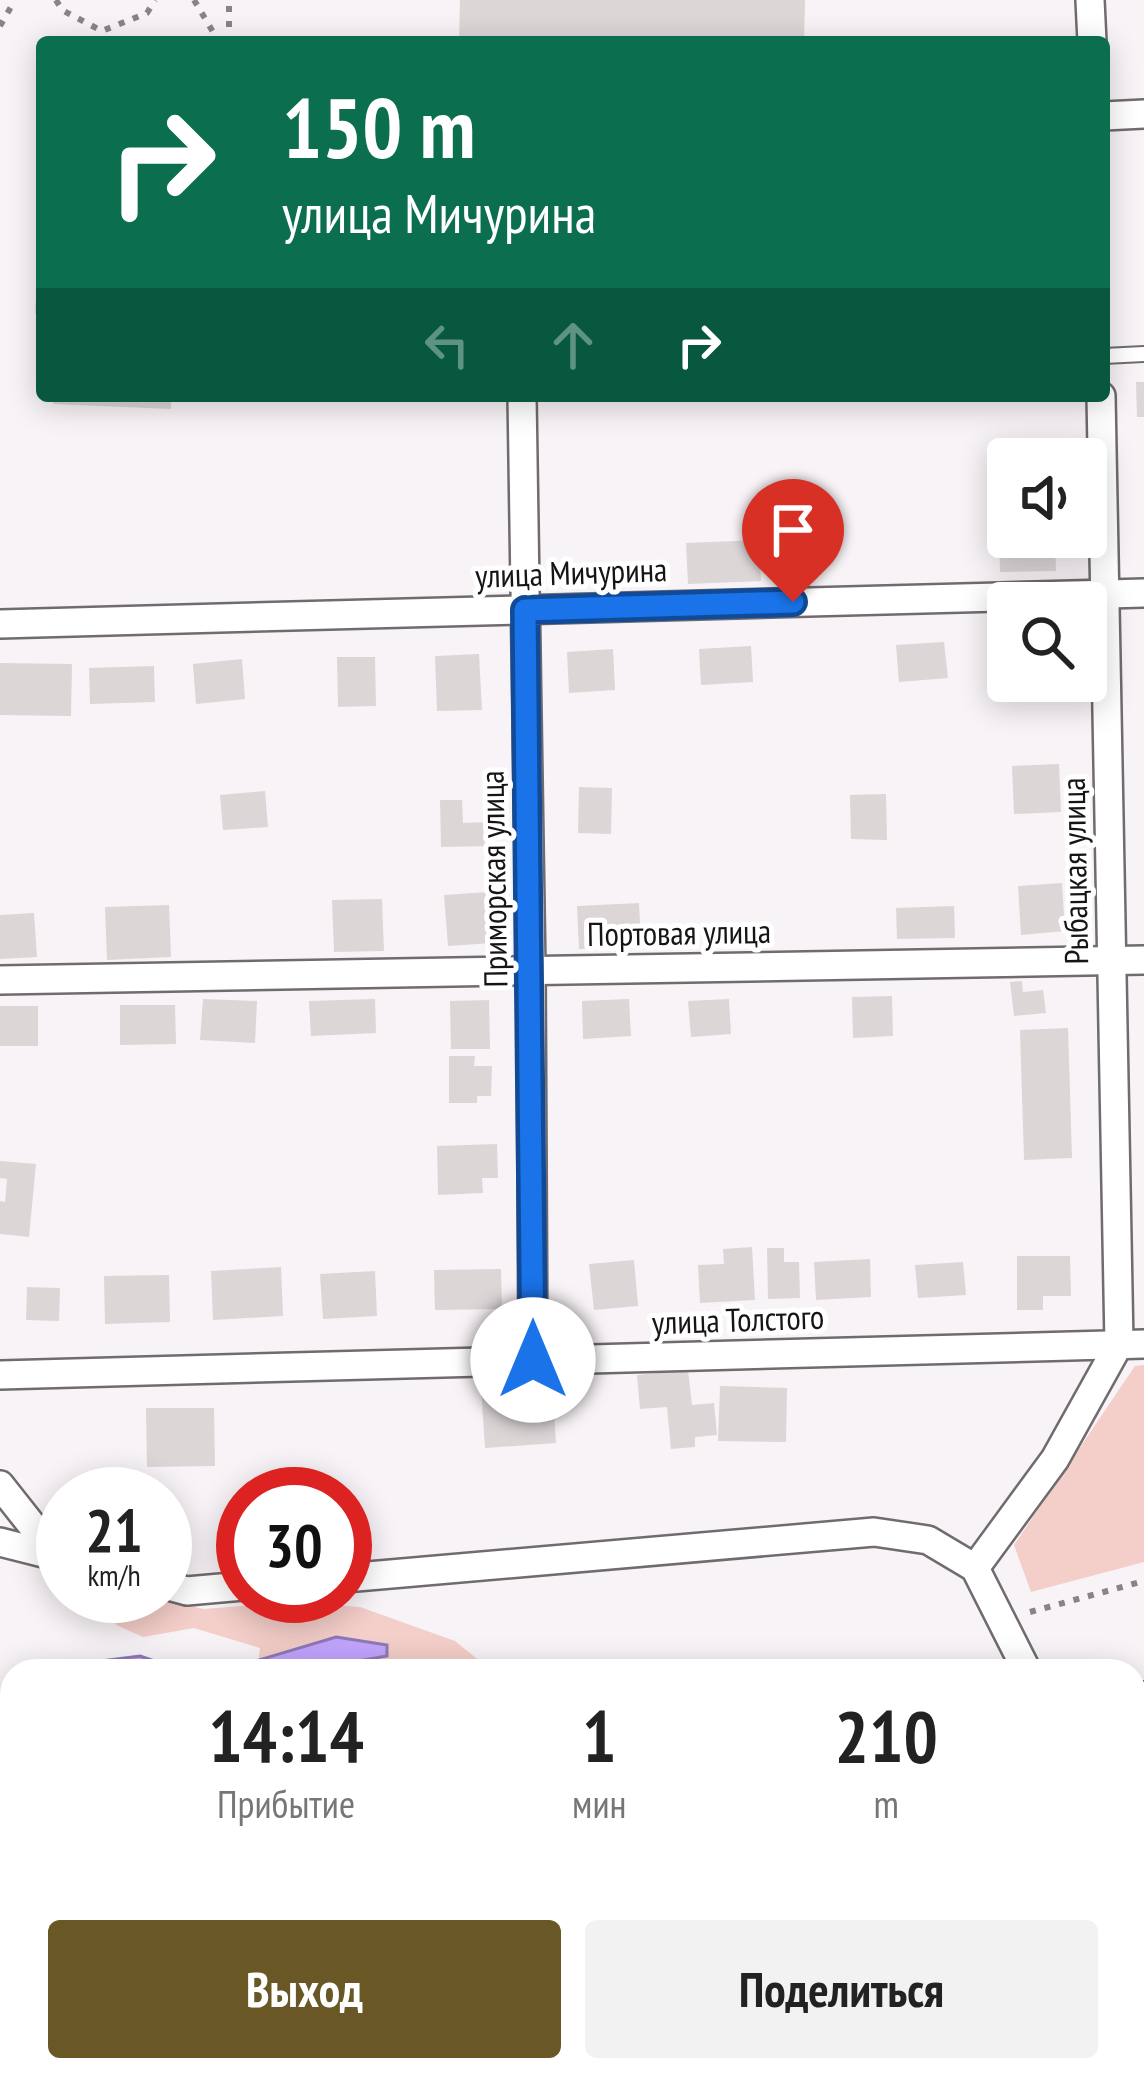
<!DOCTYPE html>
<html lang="ru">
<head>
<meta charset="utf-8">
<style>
  body { margin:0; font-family:"PT Sans Narrow",sans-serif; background:#f2f2f2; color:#222; height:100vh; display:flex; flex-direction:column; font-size:45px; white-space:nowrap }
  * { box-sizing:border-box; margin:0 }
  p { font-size:39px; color:#767676 }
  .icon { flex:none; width:66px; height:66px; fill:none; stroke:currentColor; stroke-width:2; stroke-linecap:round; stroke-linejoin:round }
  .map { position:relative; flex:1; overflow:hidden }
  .side { position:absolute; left:0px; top:1659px; width:1146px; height:423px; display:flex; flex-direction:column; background:#fff; border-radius:36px 36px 0 0; box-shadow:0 6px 30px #0003 }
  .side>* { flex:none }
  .top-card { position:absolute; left:36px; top:36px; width:1074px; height:366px; border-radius:12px; box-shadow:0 6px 30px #0003; background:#0b6e4f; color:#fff; overflow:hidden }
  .tools { position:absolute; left:987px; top:438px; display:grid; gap:24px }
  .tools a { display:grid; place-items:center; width:120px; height:120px; border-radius:12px; background:#fff; box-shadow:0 6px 30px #0003; font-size:60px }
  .speed { position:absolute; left:36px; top:1467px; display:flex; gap:24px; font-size:60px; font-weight:700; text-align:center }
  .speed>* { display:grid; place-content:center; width:156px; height:156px; border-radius:50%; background:#fff; box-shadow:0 6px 30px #0003; line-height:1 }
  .speed small { font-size:30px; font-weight:400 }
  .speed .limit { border:18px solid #d22; background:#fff; color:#111 }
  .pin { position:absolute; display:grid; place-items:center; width:102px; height:102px; color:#fff; margin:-123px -51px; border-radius:50% 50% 50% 0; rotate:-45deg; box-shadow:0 0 12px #0007 }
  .pin .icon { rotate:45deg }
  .me { position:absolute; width:132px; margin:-66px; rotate:0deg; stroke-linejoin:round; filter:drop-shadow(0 0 9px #0008) }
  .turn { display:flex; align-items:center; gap:42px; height:252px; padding:0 48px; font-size:54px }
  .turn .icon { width:156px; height:156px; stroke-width:2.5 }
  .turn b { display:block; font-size:84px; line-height:102px }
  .lanes { display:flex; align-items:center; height:114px; padding:0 48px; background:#0003; justify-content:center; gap:60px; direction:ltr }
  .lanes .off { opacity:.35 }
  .eta { display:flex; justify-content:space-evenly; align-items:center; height:204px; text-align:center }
  .eta b { font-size:72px; font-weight:600; line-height:84px }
  .action { display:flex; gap:24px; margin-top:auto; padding:24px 48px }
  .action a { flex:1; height:138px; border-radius:12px; background:#695826; color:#fff; font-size:48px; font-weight:600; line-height:138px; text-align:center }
  .action a+a { background:#f2f2f2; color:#222 }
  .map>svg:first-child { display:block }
  .green { fill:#f4cec9 }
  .water { fill:#c2a4fd; stroke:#8e79b7; stroke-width:3 }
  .building { fill:#dcd6d7 }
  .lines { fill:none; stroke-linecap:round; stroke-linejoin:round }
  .lane-casing { stroke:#706b6e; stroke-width:18 }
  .street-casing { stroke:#706b6e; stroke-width:32 }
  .secondary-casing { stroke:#706b6e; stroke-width:40 }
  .path { stroke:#888486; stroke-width:6; stroke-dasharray:6 9; stroke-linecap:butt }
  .lane { stroke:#fff; stroke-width:14 }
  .street { stroke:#fff; stroke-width:27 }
  .secondary { stroke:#f3e3f7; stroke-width:36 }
  .route-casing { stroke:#114b97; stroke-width:30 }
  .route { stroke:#1a73e8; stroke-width:21 }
  .labels { text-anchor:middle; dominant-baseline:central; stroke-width:10; stroke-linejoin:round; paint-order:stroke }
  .street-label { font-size:33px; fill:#161415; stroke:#fff }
</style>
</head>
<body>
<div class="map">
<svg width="1144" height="2081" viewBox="0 0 1144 2081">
  <rect width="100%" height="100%" fill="#f8f3f6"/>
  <g class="green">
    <polygon points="1144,1365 1144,1562 1031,1592 1014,1545 1135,1366"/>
    <polygon points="105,1596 143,1596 204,1609 289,1602 360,1607 455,1641 492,1671 257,1671 260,1648 194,1628 143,1637 116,1625"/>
    <polygon points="12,1880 12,2061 0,2068 0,1887"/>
  </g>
  <g class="water">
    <polygon points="336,1637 387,1645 387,1656 347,1663 324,1671 222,1671"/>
    <polygon points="140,1656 183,1671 29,1671 29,1670"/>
    <polygon points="12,1689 12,1872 0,1879 0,1702"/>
    <polygon points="1144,1908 1144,2081 744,2081 763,2070 1134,2070 1134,1912"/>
  </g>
  <g class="building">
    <polygon points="460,0 805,0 804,42 459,42"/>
    <polygon points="42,254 42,313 35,313 38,259"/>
    <polygon points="1136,382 1144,382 1144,417 1137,417"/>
    <polygon points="53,396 171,396 171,409 53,404"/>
    <polygon points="1008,535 1055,537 1056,571 1000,572 999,536"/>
    <polygon points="759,540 761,581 688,584 686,543"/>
    <polygon points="944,642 948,678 899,682 896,645"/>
    <polygon points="751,646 753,682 701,685 699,649"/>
    <polygon points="613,649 615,690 569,693 567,652"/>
    <polygon points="479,654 482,710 437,711 435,656"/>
    <polygon points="337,657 375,657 376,706 338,707"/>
    <polygon points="242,659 245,699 196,704 193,664"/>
    <polygon points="0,663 72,664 71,716 0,715"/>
    <polygon points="154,666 155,702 90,704 89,668"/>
    <polygon points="1059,764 1061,812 1014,814 1012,766"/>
    <polygon points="579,787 612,788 611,834 578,833"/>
    <polygon points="265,791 268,827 223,830 220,795"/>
    <polygon points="886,794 887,840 851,839 850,795"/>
    <polygon points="440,800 462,800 463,823 490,822 490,846 441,847"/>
    <polygon points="1062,883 1065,931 1021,935 1018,886"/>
    <polygon points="488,892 492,943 448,946 444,895"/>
    <polygon points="382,899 384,951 334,952 332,900"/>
    <polygon points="639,903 641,946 579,949 577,906"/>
    <polygon points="169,905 171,957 107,960 105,907"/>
    <polygon points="954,906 955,938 897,939 896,908"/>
    <polygon points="34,913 37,957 0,959 0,915"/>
    <polygon points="1022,981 1023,992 1043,990 1046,1013 1014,1016 1010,982"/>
    <polygon points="892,996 893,1036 853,1038 852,997"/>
    <polygon points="203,999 257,1001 255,1043 200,1040"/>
    <polygon points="375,999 376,1033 311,1036 309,1001"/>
    <polygon points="629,999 631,1036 583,1039 582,1001"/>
    <polygon points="729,999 731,1034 691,1037 688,1001"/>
    <polygon points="489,1000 490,1049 451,1049 450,1001"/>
    <polygon points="120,1005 175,1005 176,1044 120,1045"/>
    <rect x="0" y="1006" width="38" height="40"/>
    <polygon points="1068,1028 1072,1158 1024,1160 1020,1030"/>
    <polygon points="449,1056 475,1056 474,1066 492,1066 491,1096 477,1096 477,1103 449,1103"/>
    <polygon points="497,1144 498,1178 482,1178 483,1193 438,1195 437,1146"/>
    <polygon points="0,1161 36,1164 29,1237 0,1234 0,1201 5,1202 7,1179 0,1178"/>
    <polygon points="752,1247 755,1300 700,1303 698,1265 724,1264 723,1249"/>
    <polygon points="767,1248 784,1248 784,1262 799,1262 800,1298 768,1299"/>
    <polygon points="1017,1256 1070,1256 1071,1296 1043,1296 1043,1310 1017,1310"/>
    <polygon points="870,1259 871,1297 816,1300 814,1262"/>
    <polygon points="634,1260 638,1306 594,1310 589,1264"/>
    <polygon points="963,1262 966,1295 918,1298 915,1265"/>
    <polygon points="281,1267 283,1316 213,1320 211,1271"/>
    <polygon points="501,1269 502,1309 435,1310 434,1270"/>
    <polygon points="375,1271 377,1316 323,1319 320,1274"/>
    <polygon points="169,1275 170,1322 105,1324 104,1276"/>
    <polygon points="27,1287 60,1288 59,1321 26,1320"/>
    <polygon points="688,1370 692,1405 714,1403 717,1435 695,1437 695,1447 671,1449 667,1407 640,1409 637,1375"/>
    <polygon points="552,1382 556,1443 485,1448 481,1387"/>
    <polygon points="720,1386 787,1388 786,1442 718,1441"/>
    <polygon points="146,1408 214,1408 215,1466 147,1467"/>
  </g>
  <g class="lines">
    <defs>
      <polyline id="lane" points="1104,356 1144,354"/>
      <g id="street">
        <polyline points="1090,0 1092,42"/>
        <polyline points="1104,116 1144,114"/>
        <polyline points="522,396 531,971 533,1360"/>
        <polyline points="0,624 1144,593"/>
        <polyline points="0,980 1144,960"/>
        <polyline points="0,1375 1144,1344"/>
        <polyline points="0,1485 57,1557"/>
        <polyline points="0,1542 59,1557"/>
        <polyline points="975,1568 1055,1459 1119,1344 1101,396"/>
        <polyline points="345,1578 874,1532 928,1540 975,1568 1027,1671"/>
        <polyline points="165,1585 187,1591 243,1586"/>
      </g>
      <g id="secondary">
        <polyline points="1134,1703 1144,1700"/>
        <polyline points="318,2081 336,2070"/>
      </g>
    </defs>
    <use href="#lane" class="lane-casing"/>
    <use href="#street" class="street-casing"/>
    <use href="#secondary" class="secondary-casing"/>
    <g class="path">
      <polyline points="56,0 62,10 102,31 147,13 155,0"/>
      <polyline points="194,0 219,42"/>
      <polyline points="0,26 15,0"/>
      <polyline points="229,42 229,0"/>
      <polyline points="1030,1612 1144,1581"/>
    </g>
    <use href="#lane" class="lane"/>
    <use href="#street" class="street"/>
    <use href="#secondary" class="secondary"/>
  </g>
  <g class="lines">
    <defs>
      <polyline id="route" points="533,1360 525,610 793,602"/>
    </defs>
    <use href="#route" class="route-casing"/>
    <use href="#route" class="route"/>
  </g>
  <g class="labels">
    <g class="street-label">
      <text transform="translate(571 572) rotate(-2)">улица Мичурина</text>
      <text transform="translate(1074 871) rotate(-91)">Рыбацкая улица</text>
      <text transform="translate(493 879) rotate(-91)">Приморская улица</text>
      <text transform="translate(679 932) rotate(-1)">Портовая улица</text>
      <text transform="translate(738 1319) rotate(-2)">улица Толстого</text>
    </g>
  </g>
</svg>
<div class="tools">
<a><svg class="icon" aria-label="sound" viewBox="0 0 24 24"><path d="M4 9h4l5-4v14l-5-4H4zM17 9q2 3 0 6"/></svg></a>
<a><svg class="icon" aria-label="search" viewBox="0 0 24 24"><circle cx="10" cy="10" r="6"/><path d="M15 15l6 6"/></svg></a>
</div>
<div class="speed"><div>21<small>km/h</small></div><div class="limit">30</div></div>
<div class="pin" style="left:793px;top:602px;background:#d93025"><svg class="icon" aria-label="arrive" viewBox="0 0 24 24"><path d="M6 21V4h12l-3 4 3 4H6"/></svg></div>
<svg class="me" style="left:533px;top:1360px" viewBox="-20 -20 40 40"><circle r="19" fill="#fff"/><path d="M0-13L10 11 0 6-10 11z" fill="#1a73e8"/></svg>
<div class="top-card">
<div class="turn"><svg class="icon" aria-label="right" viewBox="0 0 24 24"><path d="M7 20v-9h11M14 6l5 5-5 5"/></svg><div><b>150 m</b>улица Мичурина</div></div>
<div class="lanes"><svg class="icon off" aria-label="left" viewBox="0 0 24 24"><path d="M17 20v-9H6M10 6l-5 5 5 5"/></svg><svg class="icon off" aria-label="ahead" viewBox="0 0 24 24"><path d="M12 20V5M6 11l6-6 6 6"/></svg><svg class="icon" aria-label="right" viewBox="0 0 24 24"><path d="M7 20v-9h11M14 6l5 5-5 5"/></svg></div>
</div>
<section class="side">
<div class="eta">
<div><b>14:14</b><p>Прибытие</p></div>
<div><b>1</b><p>мин</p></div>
<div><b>210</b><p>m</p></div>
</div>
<div class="action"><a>Выход</a><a>Поделиться</a></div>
</section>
</div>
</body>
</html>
